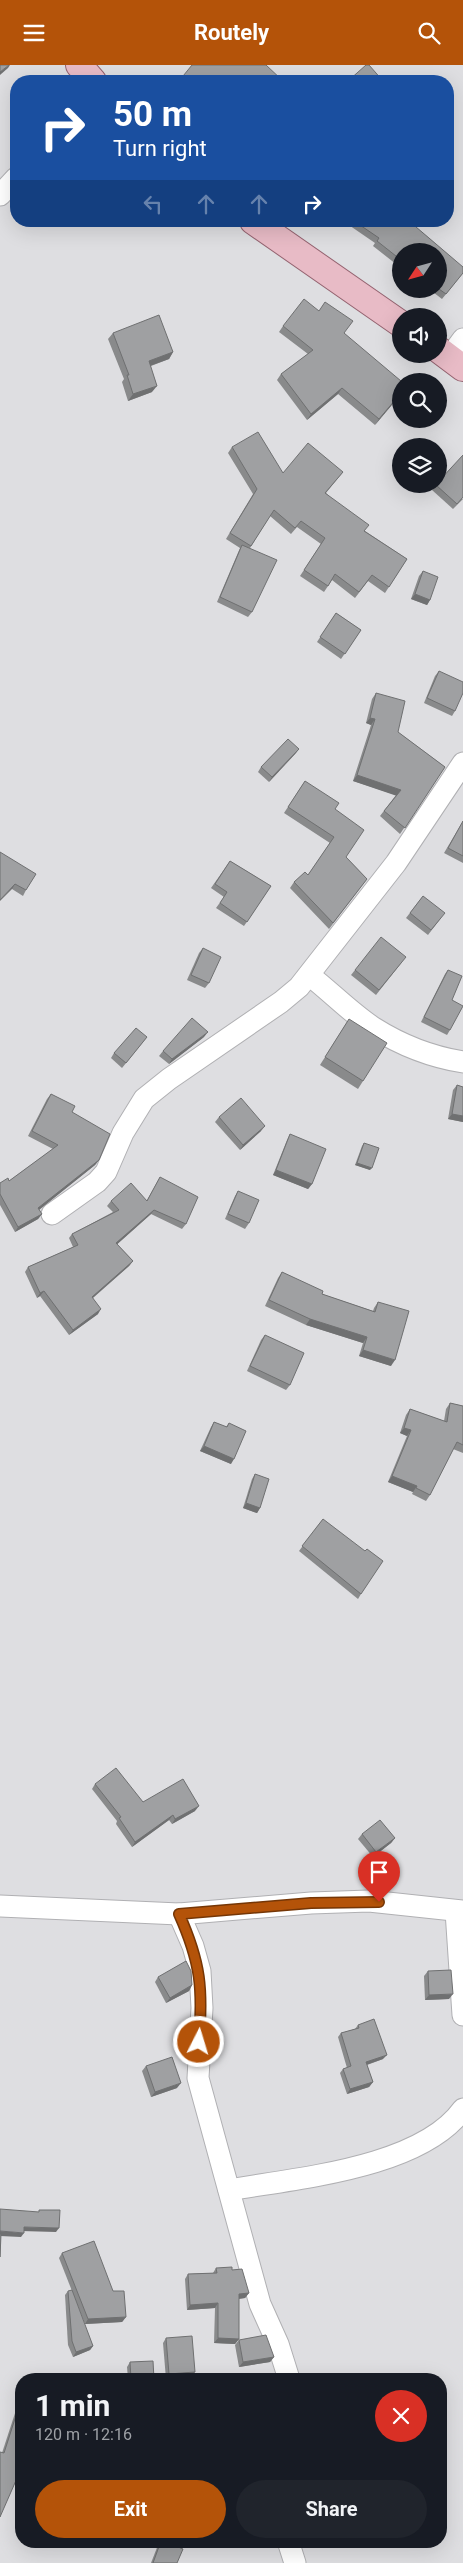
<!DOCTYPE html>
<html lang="en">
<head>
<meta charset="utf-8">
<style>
  body { margin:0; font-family:Roboto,sans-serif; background:#20242c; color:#f1f3f6; height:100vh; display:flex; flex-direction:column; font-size:19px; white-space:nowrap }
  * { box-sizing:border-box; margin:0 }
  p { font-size:16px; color:#9ea1a6 }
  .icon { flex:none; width:28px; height:28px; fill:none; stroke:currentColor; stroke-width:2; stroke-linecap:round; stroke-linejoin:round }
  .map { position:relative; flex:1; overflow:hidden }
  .sheet { position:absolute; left:15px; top:2308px; width:432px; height:175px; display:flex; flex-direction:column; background:#171b24; border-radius:20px; box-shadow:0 5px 20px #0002 }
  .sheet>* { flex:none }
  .top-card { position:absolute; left:10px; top:10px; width:444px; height:152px; border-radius:20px; box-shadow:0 5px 20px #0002; background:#1a4fa0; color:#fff; overflow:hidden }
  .needle { width:32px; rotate:234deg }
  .buttons { position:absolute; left:392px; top:178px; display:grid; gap:10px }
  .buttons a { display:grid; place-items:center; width:55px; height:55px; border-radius:50%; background:#171b24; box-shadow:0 5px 20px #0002; font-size:25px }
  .pin { position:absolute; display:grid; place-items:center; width:42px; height:42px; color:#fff; margin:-51px -21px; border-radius:50% 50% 50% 0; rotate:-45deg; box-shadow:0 0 5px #0007 }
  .pin .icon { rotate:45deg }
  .me { position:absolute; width:55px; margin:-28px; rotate:5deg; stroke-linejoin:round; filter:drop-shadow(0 0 4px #0008) }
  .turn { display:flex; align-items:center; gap:18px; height:105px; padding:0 20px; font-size:22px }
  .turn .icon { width:65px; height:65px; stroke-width:2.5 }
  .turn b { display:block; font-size:35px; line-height:42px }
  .lanes { display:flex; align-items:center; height:48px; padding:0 20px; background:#0003; justify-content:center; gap:25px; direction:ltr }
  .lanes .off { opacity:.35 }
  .round { display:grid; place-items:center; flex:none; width:52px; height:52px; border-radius:26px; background:#20242c }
  .summary { display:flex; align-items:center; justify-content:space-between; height:85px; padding:0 20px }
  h1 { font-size:30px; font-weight:700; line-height:38px }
  .primary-button { display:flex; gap:10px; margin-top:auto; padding:10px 20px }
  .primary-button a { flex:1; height:58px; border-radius:30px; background:#b45309; color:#fff; font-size:20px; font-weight:700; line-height:58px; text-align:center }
  .primary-button a+a { background:#20242c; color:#f1f3f6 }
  header { display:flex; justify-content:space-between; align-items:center; height:65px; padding:0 20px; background:#b45309; color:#fff; font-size:22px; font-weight:700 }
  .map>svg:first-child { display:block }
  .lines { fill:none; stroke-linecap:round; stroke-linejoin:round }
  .minor-casing { stroke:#b0b0b3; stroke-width:23 }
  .major-casing { stroke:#946370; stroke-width:28 }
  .minor { stroke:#fff; stroke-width:21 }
  .major { stroke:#e8bbc6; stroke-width:26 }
  .wall { fill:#898a8b }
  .shaded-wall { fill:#6f7071 }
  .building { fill:#9fa0a2; stroke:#6f7071 }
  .route-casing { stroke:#753606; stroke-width:12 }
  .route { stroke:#b45309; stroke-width:9 }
</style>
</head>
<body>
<header><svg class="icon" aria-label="menu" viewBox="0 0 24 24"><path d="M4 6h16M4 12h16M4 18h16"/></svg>Routely<svg class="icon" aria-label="search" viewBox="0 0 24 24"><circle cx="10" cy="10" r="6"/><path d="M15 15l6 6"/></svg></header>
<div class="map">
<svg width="463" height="2498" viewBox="0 0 463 2498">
  <rect width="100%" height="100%" fill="#dedee1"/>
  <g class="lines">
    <defs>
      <g id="minor">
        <polyline points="0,130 16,113"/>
        <polyline points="449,293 463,274"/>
        <path d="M309,910C331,927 351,948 374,963C401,980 432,992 463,997"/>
        <polyline points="52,1149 97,1117 106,1107 123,1068 144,1034 169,1014 281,937 299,922 396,798 463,698"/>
        <polyline points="0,1841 179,1849 311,1838 369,1836 463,1846"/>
        <polyline points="456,1846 463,1950"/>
        <polyline points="179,1849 193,1881 200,1906 202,1943 198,2013 260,2239 278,2279 289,2314"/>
        <path d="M229,2125C297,2113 421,2103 463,2044"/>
        <polyline points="288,2476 295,2498"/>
      </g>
      <g id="major">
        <polyline points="79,0 93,16"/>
        <polyline points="253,156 401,259"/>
        <polyline points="439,285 463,303"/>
      </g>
    </defs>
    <use href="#minor" class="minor-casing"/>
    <use href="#major" class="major-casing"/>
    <use href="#minor" class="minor"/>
    <use href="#major" class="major"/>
  </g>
  <g class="wall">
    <polygon points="343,156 409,156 463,208 442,234 429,224 439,224 401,186 401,203 373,181 375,178"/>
    <polygon points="283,261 344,268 401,329 375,360 338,329 307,355 277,315 281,309 308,289 279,267"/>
    <polygon points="113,268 173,287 169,294 151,301 152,327 128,336 122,317 124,314 108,274"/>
    <polygon points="232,382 283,408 343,407 326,428 365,466 407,494 385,528 368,516 355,533 332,515 324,527 300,511 321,479 297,462 291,469 270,451 250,483 252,547 248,552 217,537 240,483 226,474 253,429 228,388"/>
    <polygon points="436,419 463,434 453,444 432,425"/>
    <polygon points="423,506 430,535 427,540 411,534 419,511"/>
    <polygon points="336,548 361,565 341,594 317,577"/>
    <polygon points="439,606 455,646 452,651 424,638 435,611"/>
    <polygon points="376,628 398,667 445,702 400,769 380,751 396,730 353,716 371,660 366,658 372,634"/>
    <polygon points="299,684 295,689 269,717 258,707 261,702"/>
    <polygon points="305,716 335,744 346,792 367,814 329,864 290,823 294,817 308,810 330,778 284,748"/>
    <polygon points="463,756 463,798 444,788"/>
    <polygon points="0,787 26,825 23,831 12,824"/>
    <polygon points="230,796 271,821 244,861 216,843 224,832 211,823"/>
    <polygon points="423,831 441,853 428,870 406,853"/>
    <polygon points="203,883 209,918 205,923 187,915 199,888"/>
    <polygon points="402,897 376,930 351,910 355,905"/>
    <polygon points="448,905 452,935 450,965 447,970 421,957 445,909"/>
    <polygon points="349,954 363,1016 358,1024 320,1000"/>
    <polygon points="147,972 122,1003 111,993 114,988"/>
    <polygon points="204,972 169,999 159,991 163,986"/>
    <polygon points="457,1020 463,1022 463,1057 448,1054 453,1025"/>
    <polygon points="51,1029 72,1047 99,1095 95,1100 39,1145 42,1149 38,1154 15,1167 0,1140 0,1118 9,1116 53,1084 28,1071 47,1034"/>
    <polygon points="219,1052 261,1066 240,1085 215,1057"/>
    <polygon points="290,1069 312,1119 308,1124 273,1110 287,1075"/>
    <polygon points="364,1078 370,1105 355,1100 362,1081"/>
    <polygon points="160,1112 186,1159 182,1164 151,1149 117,1179 133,1196 129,1201 93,1233 98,1249 69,1270 40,1231 37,1233 25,1207 28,1202 73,1182 69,1173 72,1169 113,1147 107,1141 111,1136 147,1135"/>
    <polygon points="238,1126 249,1158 245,1164 225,1154 235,1131"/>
    <polygon points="282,1207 322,1229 373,1246 374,1243 378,1237 391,1301 359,1291 363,1278 306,1260 265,1241 278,1213"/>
    <polygon points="265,1270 290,1320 286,1325 247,1306 261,1275"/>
    <polygon points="450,1338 463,1341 463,1388 453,1384 430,1430 426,1436 412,1429 413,1427 388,1417 407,1371 400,1368 406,1350 410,1344 444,1356 446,1344"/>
    <polygon points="214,1357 226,1362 229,1358 231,1399 200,1386 211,1362"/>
    <polygon points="255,1409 260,1443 257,1448 243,1443 252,1414"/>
    <polygon points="323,1454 361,1529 358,1534 299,1486"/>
    <polygon points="95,1719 143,1737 195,1746 172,1759 169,1755 132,1782 116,1759 117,1756 92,1724"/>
    <polygon points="362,1769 395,1773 391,1778 373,1792 358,1774"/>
    <polygon points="428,1906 449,1934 425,1935 424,1911"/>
    <polygon points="158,1912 192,1920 189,1926 166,1938 155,1917"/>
    <polygon points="358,1960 383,1994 367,2000 373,2017 369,2022 347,2029 340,2008 343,2004 347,2003 338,1972 341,1968 355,1964"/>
    <polygon points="146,2001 177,2023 151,2032 142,2006"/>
    <polygon points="62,2188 113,2226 126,2252 122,2257 85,2259 59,2193"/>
    <polygon points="216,2203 232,2205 249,2228 245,2233 239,2234 239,2274 235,2279 214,2278 215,2243 187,2245 185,2214 188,2209 213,2208"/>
    <polygon points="68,2226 93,2281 90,2285 73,2292 68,2280 65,2230"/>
    <polygon points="166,2273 191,2312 166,2314 163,2278"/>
    <polygon points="239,2275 274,2292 270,2297 239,2302 235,2280"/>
    <polygon points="130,2297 154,2314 128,2314 127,2302"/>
    <polygon points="21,2335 0,2452 2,2388 18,2339"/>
    <polygon points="161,2476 177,2498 151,2498 158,2480"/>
  </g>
  <g class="shaded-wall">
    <polygon points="9,0 10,0 8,3 0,10 0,7"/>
    <polygon points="173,287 169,294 144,303 149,296"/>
    <polygon points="157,321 152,327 128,336 133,329"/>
    <polygon points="342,323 338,329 307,355 311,349"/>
    <polygon points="401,328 401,329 375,360 379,354"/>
    <polygon points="415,529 430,535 427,540 411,534"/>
    <polygon points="370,653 375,654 371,660 366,658"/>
    <polygon points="299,684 295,689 269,717 272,712"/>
    <polygon points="357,710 401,725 397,731 353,716"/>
    <polygon points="15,819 12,824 0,836 0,835"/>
    <polygon points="208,967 204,972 169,999 172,994"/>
    <polygon points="452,1049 463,1051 463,1057 448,1054"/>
    <polygon points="265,1061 261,1066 240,1085 243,1080"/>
    <polygon points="99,1095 95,1100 35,1148 38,1143"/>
    <polygon points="357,1098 372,1103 370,1105 355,1100"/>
    <polygon points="276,1105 312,1119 308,1124 273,1110"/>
    <polygon points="154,1145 151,1149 113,1183 116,1178"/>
    <polygon points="42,1149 38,1154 15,1167 18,1162"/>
    <polygon points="133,1196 129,1201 89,1236 92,1232"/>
    <polygon points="44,1226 40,1231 37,1233 40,1228"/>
    <polygon points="101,1244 98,1249 69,1270 73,1265"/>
    <polygon points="310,1254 367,1272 363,1278 306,1260"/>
    <polygon points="363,1285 395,1295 391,1301 359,1291"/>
    <polygon points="404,1363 411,1365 407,1371 400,1368"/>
    <polygon points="204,1381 234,1394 231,1399 200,1386"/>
    <polygon points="392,1411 417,1421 413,1427 388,1417"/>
    <polygon points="246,1438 260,1443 257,1448 243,1443"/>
    <polygon points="199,1741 195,1746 172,1759 175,1754"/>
    <polygon points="173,1750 169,1755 132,1782 135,1777"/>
    <polygon points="395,1773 391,1778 373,1792 376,1787"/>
    <polygon points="192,1920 189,1926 166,1938 170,1933"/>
    <polygon points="453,1929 449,1934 425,1935 429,1930"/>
    <polygon points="387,1990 383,1994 363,2001 366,1997"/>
    <polygon points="373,2017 369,2022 347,2029 350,2024"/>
    <polygon points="181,2018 177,2023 151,2032 155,2027"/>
    <polygon points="24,2162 59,2163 56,2167 21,2166"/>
    <polygon points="0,2166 24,2168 21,2172 0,2171"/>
    <polygon points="249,2228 245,2233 236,2234 239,2229"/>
    <polygon points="218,2238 215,2243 187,2245 190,2240"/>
    <polygon points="126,2252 122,2257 85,2259 88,2254"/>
    <polygon points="218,2273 239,2274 235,2279 214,2278"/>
    <polygon points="93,2281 90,2285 73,2292 76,2287"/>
    <polygon points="274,2292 270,2297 239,2302 243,2297"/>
    <polygon points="195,2307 191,2312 166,2314 169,2309"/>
  </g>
  <g class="building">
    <polygon points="0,0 9,0 0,7"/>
    <polygon points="192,0 266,0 283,16 179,16"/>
    <polygon points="366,0 369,0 383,16 348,16"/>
    <polygon points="354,156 409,156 463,202 463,208 446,229 439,224 439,186 401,186 401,195 377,176 379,173"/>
    <polygon points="304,234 319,246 325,237 353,256 344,268 401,316 401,328 379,354 342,323 311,349 281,309 313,285 283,261"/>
    <polygon points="159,250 173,287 149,296 157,321 133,329 127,310 129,310 113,268"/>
    <polygon points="258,367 283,408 308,378 343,407 325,428 369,460 364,466 407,494 389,522 372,510 359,527 335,509 328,521 304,505 325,473 301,456 295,463 274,445 251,481 230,468 257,424 232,382"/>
    <polygon points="463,390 463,432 457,439 436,420 439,419 439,416"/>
    <polygon points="242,480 277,495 252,547 220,532"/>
    <polygon points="423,506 438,512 430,535 415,529"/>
    <polygon points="336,548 361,565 345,589 320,572"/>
    <polygon points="439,606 463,617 463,628 455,646 427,633"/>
    <polygon points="376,628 405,636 398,667 445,702 405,763 384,746 401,725 357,710 375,654 370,653"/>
    <polygon points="288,674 299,684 272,712 261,702"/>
    <polygon points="305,716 339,738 335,744 364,765 346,792 367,814 333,858 294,817 305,807 308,810 334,772 288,742"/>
    <polygon points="463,756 463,791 448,783"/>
    <polygon points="0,787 36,809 26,825 15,819 0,835"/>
    <polygon points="230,796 271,821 247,857 220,838 227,827 215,819"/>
    <polygon points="423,831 445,848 431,865 410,848"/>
    <polygon points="381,872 406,892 379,925 355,905"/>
    <polygon points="203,883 221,892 209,918 191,910"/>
    <polygon points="448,905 462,911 452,935 463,941 450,965 424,952"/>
    <polygon points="192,953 208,967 172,994 163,986"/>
    <polygon points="349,954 387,978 363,1016 325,992"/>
    <polygon points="136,963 147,972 126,998 114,988"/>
    <polygon points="457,1020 463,1022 463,1051 452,1049"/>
    <polygon points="51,1029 75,1041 72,1047 110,1069 99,1095 38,1143 42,1149 18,1162 0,1129 0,1118 8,1113 9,1116 58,1080 32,1066"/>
    <polygon points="241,1033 265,1061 243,1080 219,1052"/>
    <polygon points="290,1069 326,1084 312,1119 276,1105"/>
    <polygon points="364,1078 379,1083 372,1103 357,1098"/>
    <polygon points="160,1112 198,1132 186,1159 154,1145 116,1178 133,1196 92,1232 101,1244 73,1265 44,1226 40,1228 28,1202 78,1180 72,1169 119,1145 111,1136 131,1118 147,1136"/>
    <polygon points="238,1126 259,1135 249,1158 228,1149"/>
    <polygon points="282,1207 323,1226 322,1229 375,1247 378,1237 409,1246 395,1295 363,1285 367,1272 310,1254 269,1235"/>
    <polygon points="265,1270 304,1288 290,1320 250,1301"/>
    <polygon points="450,1338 463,1341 463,1380 457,1377 430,1430 416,1423 417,1421 392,1411 411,1365 404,1363 410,1344 447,1357"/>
    <polygon points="214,1357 227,1362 229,1358 246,1366 234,1394 204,1381"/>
    <polygon points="255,1409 269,1414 260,1443 246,1438"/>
    <polygon points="323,1454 365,1486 367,1484 383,1496 361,1529 302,1481"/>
    <polygon points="116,1703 143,1737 183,1714 199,1741 175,1754 173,1750 135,1777 119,1753 121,1752 95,1719"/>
    <polygon points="380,1755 395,1773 376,1787 362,1769"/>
    <polygon points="186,1896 191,1906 192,1920 170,1933 158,1912"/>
    <polygon points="451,1905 453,1929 429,1930 428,1906"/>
    <polygon points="374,1954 387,1990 366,1997 373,2017 350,2024 343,2004 351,2001 341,1968 359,1963 358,1960"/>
    <polygon points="172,1992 181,2018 155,2027 146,2001"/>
    <polygon points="0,2144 39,2147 39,2145 60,2145 59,2163 24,2162 24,2168 0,2166"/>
    <polygon points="0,2169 1,2169 0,2192"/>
    <polygon points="94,2176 113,2226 124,2226 126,2252 88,2254 62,2188"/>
    <polygon points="232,2202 232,2205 242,2204 249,2228 239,2229 239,2274 218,2273 218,2238 190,2240 188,2209 217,2208 216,2203"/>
    <polygon points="72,2225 93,2281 76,2287 72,2276 68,2226"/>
    <polygon points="266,2270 274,2292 243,2297 239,2275"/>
    <polygon points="192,2271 195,2307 169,2309 166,2273"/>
    <polygon points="153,2296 154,2314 131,2314 130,2297"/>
    <polygon points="21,2335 21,2404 0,2452 0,2387 4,2388"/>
    <polygon points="161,2476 164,2476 183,2484 177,2498 153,2498"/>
  </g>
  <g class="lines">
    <defs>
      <path id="route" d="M199,1977C203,1924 201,1898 179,1849L311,1838L379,1837"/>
    </defs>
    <use href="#route" class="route-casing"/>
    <use href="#route" class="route"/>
  </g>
</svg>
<div class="buttons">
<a><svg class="needle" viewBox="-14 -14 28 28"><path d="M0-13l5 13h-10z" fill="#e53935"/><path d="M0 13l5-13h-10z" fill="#9ea1a6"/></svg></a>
<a><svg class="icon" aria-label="sound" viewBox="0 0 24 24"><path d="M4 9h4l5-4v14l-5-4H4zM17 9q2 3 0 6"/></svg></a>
<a><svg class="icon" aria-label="search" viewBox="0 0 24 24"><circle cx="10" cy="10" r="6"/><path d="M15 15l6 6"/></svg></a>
<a><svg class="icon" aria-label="layers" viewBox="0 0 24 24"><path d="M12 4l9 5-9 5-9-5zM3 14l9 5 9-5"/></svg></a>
</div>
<div class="pin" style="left:379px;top:1837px;background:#d93025"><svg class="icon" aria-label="arrive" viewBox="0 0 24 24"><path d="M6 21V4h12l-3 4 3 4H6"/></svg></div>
<svg class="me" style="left:199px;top:1977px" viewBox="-20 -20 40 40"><circle r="17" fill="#b45309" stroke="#fff" stroke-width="3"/><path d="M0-11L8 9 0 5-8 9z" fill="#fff"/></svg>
<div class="top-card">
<div class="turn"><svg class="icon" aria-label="right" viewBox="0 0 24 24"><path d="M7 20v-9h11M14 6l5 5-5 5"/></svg><div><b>50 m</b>Turn right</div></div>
<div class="lanes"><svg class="icon off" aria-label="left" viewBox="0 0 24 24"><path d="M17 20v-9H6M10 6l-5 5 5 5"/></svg><svg class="icon off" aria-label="ahead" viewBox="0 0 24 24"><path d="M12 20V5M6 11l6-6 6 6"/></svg><svg class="icon off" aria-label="ahead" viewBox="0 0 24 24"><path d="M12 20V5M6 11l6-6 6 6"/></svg><svg class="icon" aria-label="right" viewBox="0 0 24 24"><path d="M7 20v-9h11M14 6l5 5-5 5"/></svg></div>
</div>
<section class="sheet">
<div class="summary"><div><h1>1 min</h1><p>120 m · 12:16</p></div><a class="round" style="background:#d93025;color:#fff"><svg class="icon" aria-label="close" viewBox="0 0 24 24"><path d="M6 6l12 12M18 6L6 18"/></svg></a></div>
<div class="primary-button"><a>Exit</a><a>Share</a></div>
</section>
</div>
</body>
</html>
